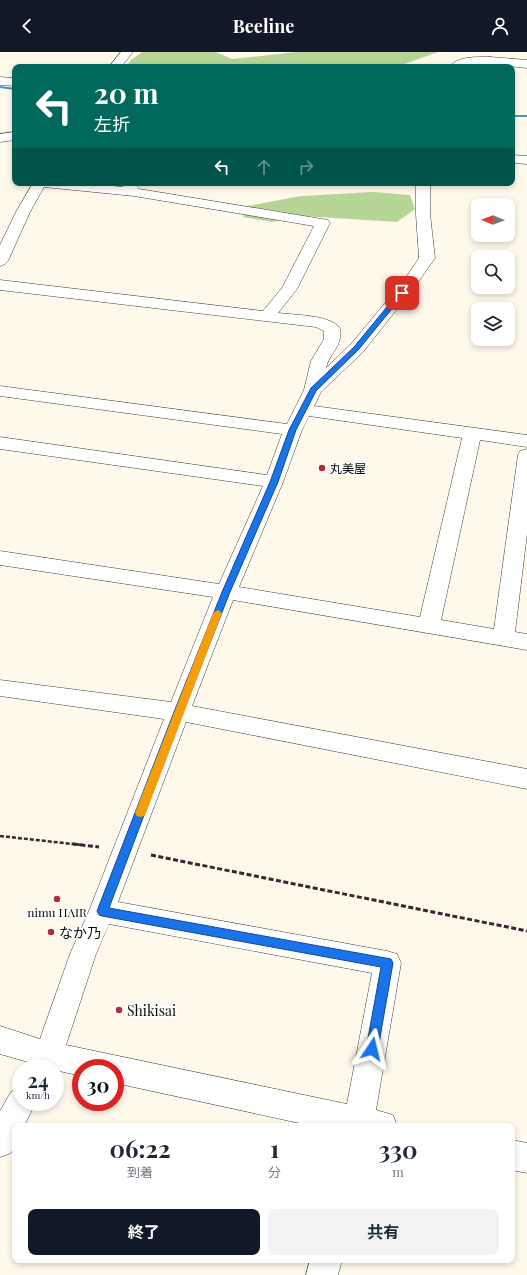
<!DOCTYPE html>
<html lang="ja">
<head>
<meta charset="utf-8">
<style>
  body { margin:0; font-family:"Playfair Display","Noto Sans JP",serif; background:#f2f2f3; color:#1f2937; height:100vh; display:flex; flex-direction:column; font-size:15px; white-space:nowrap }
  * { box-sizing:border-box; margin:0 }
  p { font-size:13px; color:#747a83 }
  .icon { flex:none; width:22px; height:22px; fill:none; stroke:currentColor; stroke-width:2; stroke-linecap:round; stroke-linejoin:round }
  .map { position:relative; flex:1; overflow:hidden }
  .drawer { position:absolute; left:12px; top:1071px; width:503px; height:140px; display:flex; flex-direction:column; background:#fff; border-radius:8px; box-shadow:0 2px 6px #0003 }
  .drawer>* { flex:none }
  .hud { position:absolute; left:12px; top:12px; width:503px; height:122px; border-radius:8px; box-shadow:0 2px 6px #0003; background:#00695c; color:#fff; overflow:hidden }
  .needle { width:26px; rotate:271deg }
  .controls { position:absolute; left:471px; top:146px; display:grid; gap:8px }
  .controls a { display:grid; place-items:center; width:44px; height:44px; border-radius:8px; background:#fff; box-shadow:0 2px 6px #0003; font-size:20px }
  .speed { position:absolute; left:12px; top:1007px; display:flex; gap:8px; font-size:20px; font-weight:700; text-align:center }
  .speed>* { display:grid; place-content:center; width:52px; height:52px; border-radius:50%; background:#fff; box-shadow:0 2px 6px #0003; line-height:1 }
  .speed small { font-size:10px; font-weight:400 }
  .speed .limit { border:6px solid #d22; background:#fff; color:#111 }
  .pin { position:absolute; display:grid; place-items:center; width:34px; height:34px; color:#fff; margin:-17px; border-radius:8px; box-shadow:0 2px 6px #0006 }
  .me { position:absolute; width:44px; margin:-22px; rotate:10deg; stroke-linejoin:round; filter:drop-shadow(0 0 3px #0008) }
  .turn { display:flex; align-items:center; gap:14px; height:84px; padding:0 16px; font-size:18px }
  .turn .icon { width:52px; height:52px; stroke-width:2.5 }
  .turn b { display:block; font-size:28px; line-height:34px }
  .lanes { display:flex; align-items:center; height:38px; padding:0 16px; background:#0003; justify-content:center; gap:20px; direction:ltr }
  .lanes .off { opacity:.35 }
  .eta { display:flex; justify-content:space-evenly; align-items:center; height:68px; text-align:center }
  .eta b { font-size:24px; font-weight:700; line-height:28px }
  .primary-button { display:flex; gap:8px; margin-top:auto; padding:8px 16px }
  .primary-button a { flex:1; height:46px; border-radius:8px; background:#111827; color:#fff; font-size:16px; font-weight:700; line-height:46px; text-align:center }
  .primary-button a+a { background:#f2f2f3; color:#1f2937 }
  header { display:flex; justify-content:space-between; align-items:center; height:52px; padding:0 16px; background:#111827; color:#fff; font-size:18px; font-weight:700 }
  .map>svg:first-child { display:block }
  .forest { fill:#b7d597 }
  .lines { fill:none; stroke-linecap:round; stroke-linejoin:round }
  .stream { fill:#3f97c4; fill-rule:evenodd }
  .minor-casing { stroke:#3e3e3e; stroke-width:1 }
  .path-far1 { stroke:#2d2d2d; stroke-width:2.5; stroke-dasharray:4 2; stroke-linecap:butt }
  .path { stroke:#2d2d2d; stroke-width:3; stroke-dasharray:5 2.5; stroke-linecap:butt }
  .minor { fill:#fff; fill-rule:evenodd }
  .route { fill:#1a73e8; stroke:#114b97 }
  .slow { fill:#f59e0b }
  .poi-dot { fill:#b12d3b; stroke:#fff; stroke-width:1.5 }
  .labels { text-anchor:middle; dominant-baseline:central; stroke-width:4; stroke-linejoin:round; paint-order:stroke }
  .poi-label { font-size:12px; fill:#0b0b0b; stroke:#fff; text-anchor:start }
  .near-poi-label { font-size:14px; fill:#0b0b0b; stroke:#fff; text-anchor:start }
</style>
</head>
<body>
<header><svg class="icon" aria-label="back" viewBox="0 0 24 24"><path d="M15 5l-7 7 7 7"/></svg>Beeline<svg class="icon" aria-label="person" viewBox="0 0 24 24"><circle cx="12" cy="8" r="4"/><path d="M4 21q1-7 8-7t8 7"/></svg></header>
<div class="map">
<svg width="527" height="1223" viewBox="0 0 527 1223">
  <rect width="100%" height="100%" fill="#fef9eb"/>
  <g class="forest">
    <polygon points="142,0 216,0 232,7 297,0 438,0 396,15 126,15 131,8"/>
    <polygon points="373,140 410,143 415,157 397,170 302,164 272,170 243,165 248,154 301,144"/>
  </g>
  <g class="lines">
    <g class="stream">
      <polygon points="0,34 15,36 15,38 0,36"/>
      <rect x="512" y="63" width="15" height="2"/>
    </g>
    <defs>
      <g id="minor">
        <polygon points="121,0 133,0 121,15 109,15"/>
        <path d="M490,5L527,8V16L490,12L449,15C457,4 477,5 490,5Z"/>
        <polygon points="0,25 15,26 15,34 0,33"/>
        <polygon points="15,80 15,88 0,90 0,82"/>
        <polygon points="512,103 527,104 527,112 512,111"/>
        <path d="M33,131H85L123,135L120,131H134L139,137L328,168L330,171L297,237L278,261C294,263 327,263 338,274C341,277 341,282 340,286C339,296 328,305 326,316L351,292L405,227L419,206L416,162V131H430V162L435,206L416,233L363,300L321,340L314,354L527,383V395L480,388L441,568L494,577L518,403L520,399L527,397V482L515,580L527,582V598L233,548L192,654L527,717V737L186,670L118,850L387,899L397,902L401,911L376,1058L393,1063L397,1074H313L115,1031V1016H81V1024L55,1018V1016H26L28,1010L0,1002V974L40,987L70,902L89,859L164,667L0,644V628L171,650L213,545L0,513V499L219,532L263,434L0,397V385L267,423L282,382L0,344V334L287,372L304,338L311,309L324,287V279L316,275L0,238V228L263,259L282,236L314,174L134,144L44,135L30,160L8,209L5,212L0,214V193L16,160ZM309,364L462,386L420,565L239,535L283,430L302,378ZM109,872L372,921L347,1052L66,993L96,902Z"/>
        <polygon points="21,1035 21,1050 36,1050 24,1074 15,1074 15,1092 11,1101 0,1105 0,1059 11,1040"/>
        <polygon points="512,1088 527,1091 527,1121 512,1118"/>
        <polygon points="310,1208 342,1208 338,1223 306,1223"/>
      </g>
    </defs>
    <use href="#minor" class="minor-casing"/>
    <polyline class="path-far1" points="0,784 82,793"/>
    <g class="path">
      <polyline points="73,792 99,795"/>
      <polyline points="151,803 527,879"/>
    </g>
    <use href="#minor" class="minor"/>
  </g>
  <polygon class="route" points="400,239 405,241 359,297 316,339 296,378 278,430 230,540 183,660 109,856 391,907 393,911 378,997 376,1001 372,1003 368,1001 366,997 381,915 102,864 99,863 97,859 174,660 222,540 270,430 289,378 311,336 354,295"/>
  <polygon class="slow" points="218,558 222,561 146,761 144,764 141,765 137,764 135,761 213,561"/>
  <g class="poi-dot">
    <circle cx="322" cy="416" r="4"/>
    <circle cx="57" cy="847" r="4"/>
    <circle cx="51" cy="880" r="4"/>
    <circle cx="119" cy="958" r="4"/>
  </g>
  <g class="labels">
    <g class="poi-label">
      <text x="330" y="416">丸美屋</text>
      <text x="57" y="860" text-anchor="middle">nimu HAIR</text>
    </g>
    <g class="near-poi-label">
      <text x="59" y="880">なか乃</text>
      <text x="127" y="958">Shikisai</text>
    </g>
  </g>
</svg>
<div class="controls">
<a><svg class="needle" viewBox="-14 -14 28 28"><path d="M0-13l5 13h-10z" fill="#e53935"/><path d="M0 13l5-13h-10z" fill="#747a83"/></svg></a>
<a><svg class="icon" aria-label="search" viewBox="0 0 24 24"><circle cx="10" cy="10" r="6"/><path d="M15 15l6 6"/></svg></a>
<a><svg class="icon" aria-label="layers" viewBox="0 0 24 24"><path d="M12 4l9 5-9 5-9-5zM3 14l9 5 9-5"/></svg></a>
</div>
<div class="speed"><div>24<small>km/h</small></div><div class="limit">30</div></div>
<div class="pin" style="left:402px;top:241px;background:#d93025"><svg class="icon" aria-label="arrive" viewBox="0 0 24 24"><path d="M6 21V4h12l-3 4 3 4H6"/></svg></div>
<svg class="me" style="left:372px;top:997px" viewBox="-20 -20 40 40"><path d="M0-17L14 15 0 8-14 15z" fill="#1a73e8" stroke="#fff" stroke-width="4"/></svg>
<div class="hud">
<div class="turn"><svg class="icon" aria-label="left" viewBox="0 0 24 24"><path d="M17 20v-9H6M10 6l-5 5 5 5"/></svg><div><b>20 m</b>左折</div></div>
<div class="lanes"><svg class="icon" aria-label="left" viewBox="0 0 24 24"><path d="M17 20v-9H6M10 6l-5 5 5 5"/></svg><svg class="icon off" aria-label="ahead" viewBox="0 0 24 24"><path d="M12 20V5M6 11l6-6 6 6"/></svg><svg class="icon off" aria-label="right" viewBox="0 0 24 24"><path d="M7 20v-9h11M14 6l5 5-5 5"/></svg></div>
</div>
<section class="drawer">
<div class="eta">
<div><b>06:22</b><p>到着</p></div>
<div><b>1</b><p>分</p></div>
<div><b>330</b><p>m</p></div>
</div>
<div class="primary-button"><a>終了</a><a>共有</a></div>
</section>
</div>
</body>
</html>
